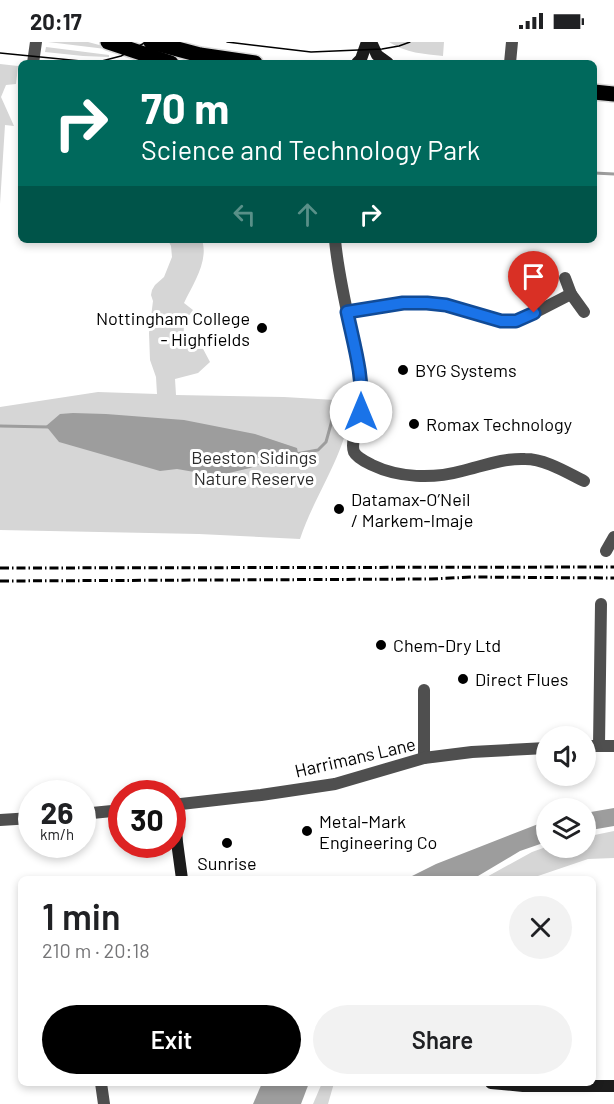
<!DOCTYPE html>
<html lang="en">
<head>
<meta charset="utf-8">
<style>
  body { margin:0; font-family:Barlow,sans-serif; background:#f2f2f2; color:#202124; height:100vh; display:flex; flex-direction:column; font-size:22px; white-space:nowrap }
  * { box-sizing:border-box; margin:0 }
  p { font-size:20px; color:#757577 }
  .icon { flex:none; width:33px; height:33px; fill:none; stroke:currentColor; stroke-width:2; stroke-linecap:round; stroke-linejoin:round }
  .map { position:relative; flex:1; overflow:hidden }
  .drawer { position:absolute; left:18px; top:834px; width:578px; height:210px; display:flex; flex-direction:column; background:#fff; border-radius:9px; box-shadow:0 3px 9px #0003 }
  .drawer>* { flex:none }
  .guide { position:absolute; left:18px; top:18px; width:579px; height:183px; border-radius:9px; box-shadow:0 3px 9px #0003; background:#00695c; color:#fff; overflow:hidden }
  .controls { position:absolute; left:536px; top:684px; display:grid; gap:12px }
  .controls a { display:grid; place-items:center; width:60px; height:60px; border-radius:50%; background:#fff; box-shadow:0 3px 9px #0003; font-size:30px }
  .speed { position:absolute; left:18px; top:738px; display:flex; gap:12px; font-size:30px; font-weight:700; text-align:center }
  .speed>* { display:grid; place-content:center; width:78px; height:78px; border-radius:50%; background:#fff; box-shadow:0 3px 9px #0003; line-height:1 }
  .speed small { font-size:15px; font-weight:400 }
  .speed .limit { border:9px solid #d22; background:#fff; color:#111 }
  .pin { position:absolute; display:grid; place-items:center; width:51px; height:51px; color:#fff; margin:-62px -26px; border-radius:50% 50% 50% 0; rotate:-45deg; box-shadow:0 0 6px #0007 }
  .pin .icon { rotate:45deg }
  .me { position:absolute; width:66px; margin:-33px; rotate:0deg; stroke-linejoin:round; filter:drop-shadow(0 0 4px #0008) }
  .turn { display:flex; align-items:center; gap:21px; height:126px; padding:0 24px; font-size:27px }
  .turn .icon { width:78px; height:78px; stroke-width:2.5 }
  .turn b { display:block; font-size:42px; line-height:51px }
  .lanes { display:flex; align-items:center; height:57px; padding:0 24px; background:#0003; justify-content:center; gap:30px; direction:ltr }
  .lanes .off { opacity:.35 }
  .round { display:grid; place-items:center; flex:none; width:63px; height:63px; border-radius:32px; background:#f2f2f2 }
  .summary { display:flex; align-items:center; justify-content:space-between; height:102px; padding:0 24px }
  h1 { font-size:36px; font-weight:600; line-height:45px }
  .action { display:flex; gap:12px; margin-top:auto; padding:12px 24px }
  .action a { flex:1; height:69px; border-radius:36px; background:#000; color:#fff; font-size:24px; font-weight:600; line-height:69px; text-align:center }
  .action a+a { background:#f2f2f2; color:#202124 }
  .status { display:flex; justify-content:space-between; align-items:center; height:42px; padding:0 30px; background:#fff; direction:ltr }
  .status svg { height:16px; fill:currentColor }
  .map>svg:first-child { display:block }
  .green { fill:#d6d6d6 }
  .water { fill:#9d9d9d }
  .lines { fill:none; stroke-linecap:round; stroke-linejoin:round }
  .stream { stroke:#9d9d9d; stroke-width:3 }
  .primary-casing { stroke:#dbdbdb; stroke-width:18 }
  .street { stroke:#4f4f4f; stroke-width:12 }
  .secondary { stroke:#1c1c1c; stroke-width:12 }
  .primary { stroke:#000; stroke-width:15 }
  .tram { stroke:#000; stroke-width:1.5 }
  .rail { stroke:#000; stroke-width:3; stroke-dasharray:9 3 1.5 3; stroke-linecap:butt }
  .route-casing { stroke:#114b97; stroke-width:15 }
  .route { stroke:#1a73e8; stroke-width:10 }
  .poi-dot { fill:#000; stroke:#fff; stroke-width:2 }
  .labels { text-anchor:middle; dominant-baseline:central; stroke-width:6; stroke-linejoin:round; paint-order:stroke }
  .poi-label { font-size:18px; fill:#000; stroke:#fff; text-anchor:start }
  .park-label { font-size:18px; fill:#2d2d2d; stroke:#fff }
  .street-label { font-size:18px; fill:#000; stroke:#fff }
</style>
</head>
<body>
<div class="status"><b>20:17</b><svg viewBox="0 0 49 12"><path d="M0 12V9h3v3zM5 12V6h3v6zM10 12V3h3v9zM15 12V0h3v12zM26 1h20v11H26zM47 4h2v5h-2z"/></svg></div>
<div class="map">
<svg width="614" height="1062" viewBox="0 0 614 1062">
  <rect width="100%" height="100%" fill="#fff"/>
  <g class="green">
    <polygon points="48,0 88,0 122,9 116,11 114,8"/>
    <path d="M389,0H444L443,14C424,12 406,11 389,0Z"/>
    <polygon points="46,5 109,13 109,15 83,14 45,10"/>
    <polygon points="0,22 18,24 16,42 6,43 1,55 14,84 5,83 0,162"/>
    <path d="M168,198H202C209,219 193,242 184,261L193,268C180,284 179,298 201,303L210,320L198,331L175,337L176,353L284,355L352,359C347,412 316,449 300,497L199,492L0,488V365L98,350L157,352L156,335L150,318L149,291L153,259L151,253L152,248L155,243L164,235L172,215L171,204Z"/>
    <polygon points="614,789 614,816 588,817 538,834 532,837 483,837 532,810 546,805 585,806 585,795"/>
    <polygon points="322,1041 334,1041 328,1062 313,1062"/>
  </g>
  <g class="water">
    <polygon points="73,371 106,372 184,378 255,392 297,406 299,416 268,419 250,426 229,431 206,432 177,427 160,429 59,400 46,384 60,372"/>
    <polygon points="614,766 614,784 585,789 585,771"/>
    <polygon points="546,779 546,800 520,809 473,837 406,837 436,822"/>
    <polygon points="262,1041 309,1041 301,1062 253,1062"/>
  </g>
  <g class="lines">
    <g class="stream">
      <polyline points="594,131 614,132"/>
      <polyline points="0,384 49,385"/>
      <polyline points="296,412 318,408 326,400 334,371"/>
    </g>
    <defs>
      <g id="primary">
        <polyline points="108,0 171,21"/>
        <polyline points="151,0 200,13 255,21"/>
        <polyline points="594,50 614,52"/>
      </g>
    </defs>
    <use href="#primary" class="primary-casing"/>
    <g class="street">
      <polyline points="33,21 36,0"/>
      <polyline points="510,21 512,0"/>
      <path d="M335,198C338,231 346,265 353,297C356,315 361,333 362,351C362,357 362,364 361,370C359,380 350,400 354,410C357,416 366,420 372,423C399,436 433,437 462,429C483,424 503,416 525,417C545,417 566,430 584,439"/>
      <polyline points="565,236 571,252 584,270"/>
      <polyline points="347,270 403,261 427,261 446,263 501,279 516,279 534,271 571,252"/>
      <polyline points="606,509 614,495"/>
      <polyline points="424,648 424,716"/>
      <polyline points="599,703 601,562"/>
      <polyline points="585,704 614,704"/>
      <polyline points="172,763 261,753 335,742 424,716 472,710 546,706"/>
      <polyline points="82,772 122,768"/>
      <polyline points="0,778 32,776"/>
      <polyline points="101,1041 104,1062"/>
    </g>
    <g class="secondary">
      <polyline points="371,0 377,13 388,21"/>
      <polyline points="357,21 361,17 367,0"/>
      <polyline points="174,763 177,800 182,837"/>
      <polyline points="491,1041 523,1044 614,1044"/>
    </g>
    <use href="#primary" class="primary"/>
    <g class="tram">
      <polyline points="227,0 311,10 382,7 399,4 410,0"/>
      <polyline points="0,11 81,19 98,20 121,14 146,0"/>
    </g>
    <g class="rail">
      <polyline points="0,526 614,525"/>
      <polyline points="0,539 431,537 472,535 614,536"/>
    </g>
  </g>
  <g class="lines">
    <defs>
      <path id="route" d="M361,370C364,336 354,303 347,270L403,261H427L446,263L501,279H516L534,271"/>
    </defs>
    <use href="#route" class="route-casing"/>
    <use href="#route" class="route"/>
  </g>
  <g class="poi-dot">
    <circle cx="262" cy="286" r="6"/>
    <circle cx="403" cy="328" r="6"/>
    <circle cx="414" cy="382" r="6"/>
    <circle cx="339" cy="467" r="6"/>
    <circle cx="381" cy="603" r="6"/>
    <circle cx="463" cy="637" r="6"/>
    <circle cx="307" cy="789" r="6"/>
    <circle cx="227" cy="801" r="6"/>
  </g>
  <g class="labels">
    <g class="poi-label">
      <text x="250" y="276" text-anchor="end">Nottingham College<tspan x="250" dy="21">- Highfields</tspan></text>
      <text x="415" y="328">BYG Systems</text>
      <text x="426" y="382">Romax Technology</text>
      <text x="351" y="457">Datamax-O’Neil<tspan x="351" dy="21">/ Markem-Imaje</tspan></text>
      <text x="393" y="603">Chem-Dry Ltd</text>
      <text x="475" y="637">Direct Flues</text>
      <text x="319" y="779">Metal-Mark<tspan x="319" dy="21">Engineering Co</tspan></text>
      <text x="227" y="821" text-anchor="middle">Sunrise</text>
    </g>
    <g class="park-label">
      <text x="254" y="415">Beeston Sidings<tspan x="254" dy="21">Nature Reserve</tspan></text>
    </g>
    <g class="street-label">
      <text transform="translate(355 715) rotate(-13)">Harrimans Lane</text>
    </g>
  </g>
</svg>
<div class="controls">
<a><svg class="icon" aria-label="sound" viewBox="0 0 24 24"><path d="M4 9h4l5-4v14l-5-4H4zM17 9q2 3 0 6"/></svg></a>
<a><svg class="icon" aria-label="layers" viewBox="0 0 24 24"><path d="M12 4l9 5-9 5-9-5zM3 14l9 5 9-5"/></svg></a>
</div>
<div class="speed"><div>26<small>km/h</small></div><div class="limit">30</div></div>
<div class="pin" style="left:534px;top:271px;background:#d93025"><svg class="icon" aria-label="arrive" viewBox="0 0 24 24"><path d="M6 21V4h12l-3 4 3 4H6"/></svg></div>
<svg class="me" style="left:361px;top:370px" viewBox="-20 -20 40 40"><circle r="19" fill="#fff"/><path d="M0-13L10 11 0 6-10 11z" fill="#1a73e8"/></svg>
<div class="guide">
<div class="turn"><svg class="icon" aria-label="right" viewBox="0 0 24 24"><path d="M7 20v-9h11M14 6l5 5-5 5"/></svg><div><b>70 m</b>Science and Technology Park</div></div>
<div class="lanes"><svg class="icon off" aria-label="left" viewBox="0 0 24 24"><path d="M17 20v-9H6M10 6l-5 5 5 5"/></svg><svg class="icon off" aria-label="ahead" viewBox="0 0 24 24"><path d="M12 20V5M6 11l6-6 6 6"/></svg><svg class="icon" aria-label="right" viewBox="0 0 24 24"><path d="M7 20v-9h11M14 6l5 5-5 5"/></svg></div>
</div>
<section class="drawer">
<div class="summary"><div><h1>1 min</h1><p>210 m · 20:18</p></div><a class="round"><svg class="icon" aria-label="close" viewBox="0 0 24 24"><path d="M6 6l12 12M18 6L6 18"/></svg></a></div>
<div class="action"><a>Exit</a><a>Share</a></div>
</section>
</div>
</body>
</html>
